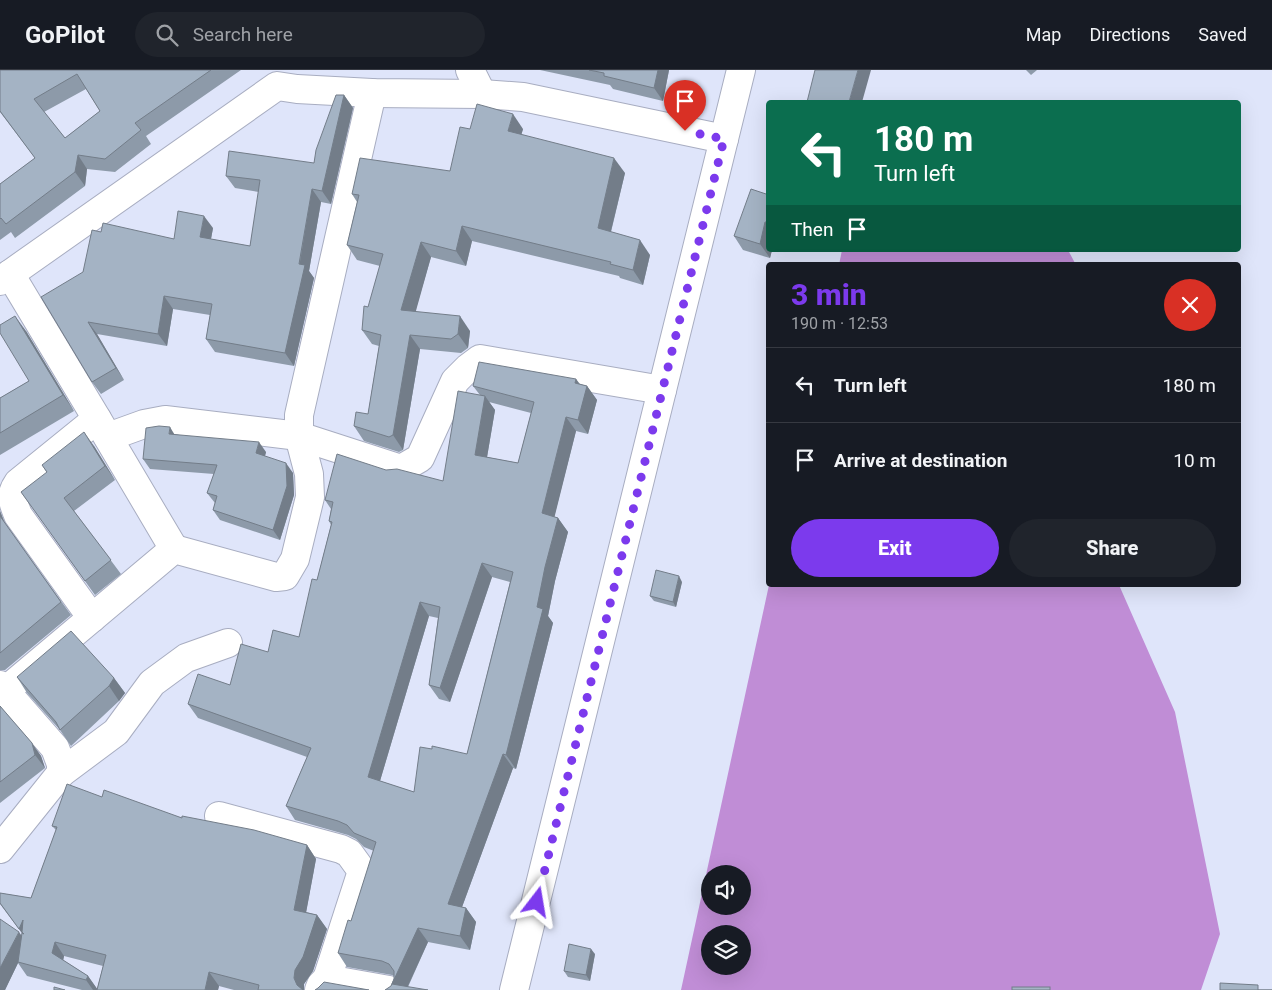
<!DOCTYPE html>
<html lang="en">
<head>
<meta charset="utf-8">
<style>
  body { margin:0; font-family:Roboto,sans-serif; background:#20242c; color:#f1f3f6; height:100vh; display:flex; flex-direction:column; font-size:19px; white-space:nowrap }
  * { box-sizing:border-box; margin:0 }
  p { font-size:16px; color:#9ea1a6 }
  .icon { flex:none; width:28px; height:28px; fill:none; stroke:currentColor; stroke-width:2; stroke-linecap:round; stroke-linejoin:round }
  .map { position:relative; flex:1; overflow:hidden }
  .sheet { position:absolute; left:766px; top:192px; width:475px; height:325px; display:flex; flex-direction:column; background:#171b24; border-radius:5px; box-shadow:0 5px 20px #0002 }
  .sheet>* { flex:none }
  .hud { position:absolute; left:766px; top:30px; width:475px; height:152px; border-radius:5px; box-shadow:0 5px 20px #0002; background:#0b6e4f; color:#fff; overflow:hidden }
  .tools { position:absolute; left:701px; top:795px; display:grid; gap:10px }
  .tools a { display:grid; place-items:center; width:50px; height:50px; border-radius:50%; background:#171b24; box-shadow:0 5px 20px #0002; font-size:25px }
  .pin { position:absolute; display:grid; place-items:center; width:42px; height:42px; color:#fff; margin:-51px -21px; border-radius:50% 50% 50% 0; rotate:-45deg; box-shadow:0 0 5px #0007 }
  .pin .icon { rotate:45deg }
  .me { position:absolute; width:55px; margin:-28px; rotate:14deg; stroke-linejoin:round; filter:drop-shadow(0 0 4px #0008) }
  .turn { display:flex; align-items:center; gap:18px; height:105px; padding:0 25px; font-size:22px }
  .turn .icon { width:65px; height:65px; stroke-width:2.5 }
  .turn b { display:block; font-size:35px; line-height:42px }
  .then { display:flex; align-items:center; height:48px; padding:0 25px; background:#0003; gap:10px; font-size:19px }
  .round { display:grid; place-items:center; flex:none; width:52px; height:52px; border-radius:26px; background:#20242c }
  .headline { display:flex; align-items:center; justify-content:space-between; height:85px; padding:0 25px }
  h1 { font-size:30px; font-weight:800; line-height:38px; color:#7c3aed }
  .cta { display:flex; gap:10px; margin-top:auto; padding:10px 25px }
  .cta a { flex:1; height:58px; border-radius:30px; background:#7c3aed; color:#fff; font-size:20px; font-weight:800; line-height:58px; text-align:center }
  .cta a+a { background:#20242c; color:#f1f3f6 }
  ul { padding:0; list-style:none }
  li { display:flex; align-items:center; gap:15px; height:75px; padding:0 25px; border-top:1px solid #363941 }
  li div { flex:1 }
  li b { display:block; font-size:19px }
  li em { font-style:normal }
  header { display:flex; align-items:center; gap:30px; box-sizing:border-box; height:70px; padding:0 25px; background:#171b24; border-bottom:1px solid #363941 }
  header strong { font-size:24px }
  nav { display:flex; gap:28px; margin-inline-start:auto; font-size:18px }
  .search { width:350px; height:45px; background:#20242c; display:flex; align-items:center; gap:12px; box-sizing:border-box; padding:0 18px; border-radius:28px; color:#9ea1a6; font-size:19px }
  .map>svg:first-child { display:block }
  .forest { fill:#c08dd6; fill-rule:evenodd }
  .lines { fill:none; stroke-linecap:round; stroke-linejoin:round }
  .minor-casing { stroke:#a8adc1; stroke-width:30 }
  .minor { stroke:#fff; stroke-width:28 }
  .wall { fill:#8d9aa9; fill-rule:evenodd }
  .shaded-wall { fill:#737d89 }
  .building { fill:#a4b3c4; stroke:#737d89; fill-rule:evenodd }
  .route { stroke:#7c3aed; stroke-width:9; stroke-dasharray:0 16.2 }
</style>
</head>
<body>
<header>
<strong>GoPilot</strong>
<div class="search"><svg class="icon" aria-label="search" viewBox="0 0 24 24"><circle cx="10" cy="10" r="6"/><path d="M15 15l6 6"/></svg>Search here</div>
<nav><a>Map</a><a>Directions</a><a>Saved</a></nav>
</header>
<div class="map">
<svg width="1272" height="920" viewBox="0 0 1272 920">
  <rect width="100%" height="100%" fill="#dfe5fa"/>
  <g class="forest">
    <polygon points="842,180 1068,180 1076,195 839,195"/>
    <path d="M769,515H1119L1175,642L1220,864L1201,920H681ZM710,804H742V836H710ZM710,864H742V896H710Z"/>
  </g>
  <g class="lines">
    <defs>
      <g id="minor">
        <polyline points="470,0 482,24"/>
        <polyline points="10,204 97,349 174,479"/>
        <polyline points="0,211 277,16 297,19 372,23 482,24 523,27 724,69"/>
        <polyline points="108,367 144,354 165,350 299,366 401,399 420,388 455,311 468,298 480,289 662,320"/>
        <path d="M92,548L18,445C13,432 9,426 18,413L97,349"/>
        <polyline points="0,615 55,678 61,694 61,703 0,779"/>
        <polyline points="5,621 174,479 276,507 285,506 295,489 310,427 309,404 299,366 299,345 372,23"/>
        <polyline points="61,703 116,662 152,613 186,588 228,573"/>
        <polyline points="219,746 341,779 349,783 362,801 327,909"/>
        <polyline points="319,920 321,915 327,909 389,920"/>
        <polyline points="514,920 741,0"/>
      </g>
    </defs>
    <use href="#minor" class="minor-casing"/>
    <use href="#minor" class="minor"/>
  </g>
  <g class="wall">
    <path d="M0,0H241L146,66L151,74L115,102L87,99L85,116L15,168L11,162L0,170V114L35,88L0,42ZM86,19L100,41L65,68L44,42Z"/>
    <polygon points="540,0 669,0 663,31 613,19 610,15"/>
    <polygon points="1026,0 1037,0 1031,5"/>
    <polygon points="344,25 353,38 331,134 321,132 309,201 314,208 294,296 215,282 206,269 210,245 173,239 167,276 97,264 124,310 101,324 92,312 83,202 101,162 174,169 213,158 211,169 250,176 259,122 235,118 226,106 314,93"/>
    <polygon points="470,59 523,59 521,65 625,103 611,162 650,185 643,215 620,208 619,206 472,171 466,196 431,187 415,242 470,261 468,278 461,283 420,279 403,380 399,382 364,371 354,356 368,344 379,276 372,274 362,260 380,196 357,190 347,175 357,132 352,124 450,101"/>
    <polygon points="769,125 769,180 772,180 770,188 743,180 734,166"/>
    <polygon points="26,261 74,341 0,385 0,328 29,311"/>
    <path d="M576,309L580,314L587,316L597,330L588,364L576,361L554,447L558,448L568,462L555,511L548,546L553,553L516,699L513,698L462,837L466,838L476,852L470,880L428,872L408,917L391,916L394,909V906L392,905L347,897L338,883L351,851L374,781L364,777L356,769L348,765L295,750L286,736L307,687L198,648L188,634L230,615L268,582L299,567L317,510L331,455L329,451L331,439L325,430L386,400L443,411L480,325L473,316ZM489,332L531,343L518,393L487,387L495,340ZM492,507L510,512L467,684L414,722L380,711L429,546L438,548L429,615L439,629L450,632Z"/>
    <polygon points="174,364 266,382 265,386 293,403 294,425 280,470 220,450 213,440 215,433 207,423 214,404 150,399 143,389"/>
    <polygon points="94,376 115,410 74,441 121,504 95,525 21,422 47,403 42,395"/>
    <polygon points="0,441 5,453 71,545 5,600 0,600"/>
    <polygon points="682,512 676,537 654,531 650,526"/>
    <polygon points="17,607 114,608 125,623 119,631 71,676 60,660 27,623"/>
    <polygon points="0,636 41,686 45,698 0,733"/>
    <path d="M102,727L182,748L307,775L316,789L306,842L317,845L327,859L313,901L304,914V920H234L219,916L218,920H82L27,906L18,893L5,920H0L22,863L0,834V823L31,828L56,760L52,756ZM64,886L103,896L97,919L88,906L63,890Z"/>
    <polygon points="595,884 590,911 568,907 564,901"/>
  </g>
  <g class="shaded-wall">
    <polygon points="658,0 669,0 663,31 654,18"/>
    <polygon points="858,0 871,0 862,32 849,32"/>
    <polygon points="344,25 353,38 331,134 322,121"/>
    <polygon points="513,44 523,59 518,76 508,61"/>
    <polygon points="78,85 87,99 85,116 75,102"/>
    <polygon points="614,88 625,103 608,173 598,158"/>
    <polygon points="312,119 321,132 309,201 314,208 294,296 285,283"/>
    <polygon points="204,146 213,158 209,179 200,167"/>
    <polygon points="765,152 769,156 769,180 772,180 770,188 760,174"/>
    <polygon points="462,156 472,171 466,196 456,181"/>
    <polygon points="640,170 650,185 643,215 633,200"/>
    <polygon points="421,172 431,187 412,255 401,240"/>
    <polygon points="164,226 173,239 167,276 158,264"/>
    <polygon points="15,246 26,261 74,341 63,325"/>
    <polygon points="460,246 470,261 468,278 458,264"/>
    <polygon points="88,252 97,264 124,310 116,298"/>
    <polygon points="410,265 420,279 403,380 393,365"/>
    <polygon points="576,309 585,323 587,316 597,330 588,364 578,350 575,313"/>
    <polygon points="485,326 495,340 485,399 475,385"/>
    <polygon points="566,347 576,361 552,457 542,443"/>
    <polygon points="170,357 176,367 169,364"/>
    <polygon points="84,362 94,376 115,410 105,396"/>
    <polygon points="259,372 266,382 263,393 256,383"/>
    <polygon points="286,393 293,403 294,425 280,470 273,460"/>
    <polygon points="0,441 5,454 0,447"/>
    <polygon points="558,448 568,462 555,511 548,546 553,553 516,699 506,685 545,497"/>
    <polygon points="482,493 492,507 450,632 440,618"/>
    <polygon points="679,506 682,512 676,537 673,532"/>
    <polygon points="420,532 429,546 377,721 368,707"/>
    <polygon points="114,608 125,623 119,631 109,616"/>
    <polygon points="32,673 41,686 45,698 35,685"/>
    <polygon points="503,684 513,698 458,848 448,834"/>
    <polygon points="307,775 316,789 304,854 294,840"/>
    <polygon points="466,838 476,852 470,880 460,866"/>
    <polygon points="317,845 327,859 313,901 304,914 304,920 300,920 297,915 294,908 295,900"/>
    <polygon points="23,850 29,873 19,859"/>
    <polygon points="418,858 428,872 406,920 392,914"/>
    <polygon points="19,862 28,875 18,892 18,893 5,920 0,920 0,898"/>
    <polygon points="55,872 64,886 62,897 52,883"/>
    <polygon points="591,879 595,884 590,911 586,905"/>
    <polygon points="209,902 219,916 218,920 205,920"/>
    <polygon points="88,906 98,920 93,920 86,910"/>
  </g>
  <g class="building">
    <path d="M0,0H211L135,53L141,60L105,89L78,85L75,102L6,154L1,148L0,149V114L35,88L0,41ZM77,4L100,41L65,68L34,29Z"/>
    <polygon points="589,0 658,0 654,18 604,6 604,3"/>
    <polygon points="815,0 858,0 849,32 807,32"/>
    <polygon points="336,25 344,25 322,121 312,119 299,194 305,195 285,283 206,269 212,234 164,226 158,264 88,252 116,298 92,312 41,227 83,202 92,160 101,162 103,153 174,169 178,141 204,146 200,167 250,176 260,110 226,106 229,81 314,93 316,80"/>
    <polygon points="477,34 513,44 508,61 614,88 598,158 640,170 633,200 610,194 611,192 462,156 456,181 421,172 401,240 460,246 458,264 451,269 410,265 393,365 389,367 354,356 356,342 368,344 381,265 362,260 364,236 368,237 383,184 347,175 359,125 352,124 360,88 450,101 460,57 470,59"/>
    <polygon points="751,119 769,125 769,152 765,152 760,174 734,166"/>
    <polygon points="15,246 63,325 0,363 0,328 29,311 0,263 0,255"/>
    <path d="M479,292L576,309L575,313L587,316L578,350L566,347L542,443L558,448L545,497L537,537L543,539L506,685L503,684L448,834L466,838L460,866L418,858L392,914L428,920H385L391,916L394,909V901L389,894L382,891L338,883L348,850L351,851L376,772L354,763L347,755L338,751L286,736L311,678L188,634L198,604L230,615L241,574L268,582L273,560L299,567L312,509L317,510L332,452L329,451L333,432L325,430L337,384L386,400L397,399L443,411L458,321L485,326L475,385L518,393L534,332L473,316ZM482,493L513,502L467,684L432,676V679L420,677L414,722L368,707L420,532L440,537L429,615L440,618Z"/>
    <polygon points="159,356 170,357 169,364 259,372 256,383 286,393 287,416 273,460 213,440 217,426 207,423 217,395 143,389 146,358"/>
    <polygon points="84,362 105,396 64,428 111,490 85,511 21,422 47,402 42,395"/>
    <polygon points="0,446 61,532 0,583"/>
    <polygon points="656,500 679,506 673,532 650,526"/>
    <polygon points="71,561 114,608 109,616 60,660 56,652 17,607"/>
    <polygon points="0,636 32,673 35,685 0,712"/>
    <polygon points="67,714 102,727 104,720 182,748 182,746 254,760 307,775 294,840 317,845 303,887 295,900 294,908 297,915 303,920 258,920 259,915 209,902 205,920 97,920 106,885 55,872 52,883 88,906 86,910 18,892 22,863 24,864 22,862 23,850 19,859 0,833 0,823 31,828 57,757 52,756"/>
    <polygon points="0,849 19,862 0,898"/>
    <polygon points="569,874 591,879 586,905 564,901"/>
    <polygon points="324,912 369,920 315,920 318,918"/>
    <polygon points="1220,913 1258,915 1258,920 1272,920 1220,920"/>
    <polygon points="54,917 65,920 54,920"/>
    <rect x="1012" y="917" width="38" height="3"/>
  </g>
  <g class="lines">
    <polyline class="route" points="537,832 724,69 685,61"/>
  </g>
</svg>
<div class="tools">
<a><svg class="icon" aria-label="sound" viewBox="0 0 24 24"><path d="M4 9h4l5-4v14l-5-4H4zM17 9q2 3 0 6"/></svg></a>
<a><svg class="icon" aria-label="layers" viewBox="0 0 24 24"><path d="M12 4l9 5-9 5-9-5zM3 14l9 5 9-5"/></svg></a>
</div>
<div class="pin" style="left:685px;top:61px;background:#d93025"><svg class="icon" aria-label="arrive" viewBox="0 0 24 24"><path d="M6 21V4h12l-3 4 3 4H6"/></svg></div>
<svg class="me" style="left:537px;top:832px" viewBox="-20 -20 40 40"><path d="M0-17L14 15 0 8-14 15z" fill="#7c3aed" stroke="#fff" stroke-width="4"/></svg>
<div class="hud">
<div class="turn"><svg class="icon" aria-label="left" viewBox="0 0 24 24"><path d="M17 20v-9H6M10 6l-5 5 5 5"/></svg><div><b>180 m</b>Turn left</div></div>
<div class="then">Then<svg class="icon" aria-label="arrive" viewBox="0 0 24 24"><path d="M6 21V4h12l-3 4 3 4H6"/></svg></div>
</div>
<section class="sheet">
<div class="headline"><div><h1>3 min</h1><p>190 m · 12:53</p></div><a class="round" style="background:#d93025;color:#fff"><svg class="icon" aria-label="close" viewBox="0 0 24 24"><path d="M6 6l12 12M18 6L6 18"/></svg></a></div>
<ul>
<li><svg class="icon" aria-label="left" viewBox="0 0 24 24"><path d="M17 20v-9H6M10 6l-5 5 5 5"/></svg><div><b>Turn left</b></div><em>180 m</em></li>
<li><svg class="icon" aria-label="arrive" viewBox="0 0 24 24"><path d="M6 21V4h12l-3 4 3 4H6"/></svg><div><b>Arrive at destination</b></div><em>10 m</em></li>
</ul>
<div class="cta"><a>Exit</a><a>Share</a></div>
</section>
</div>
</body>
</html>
